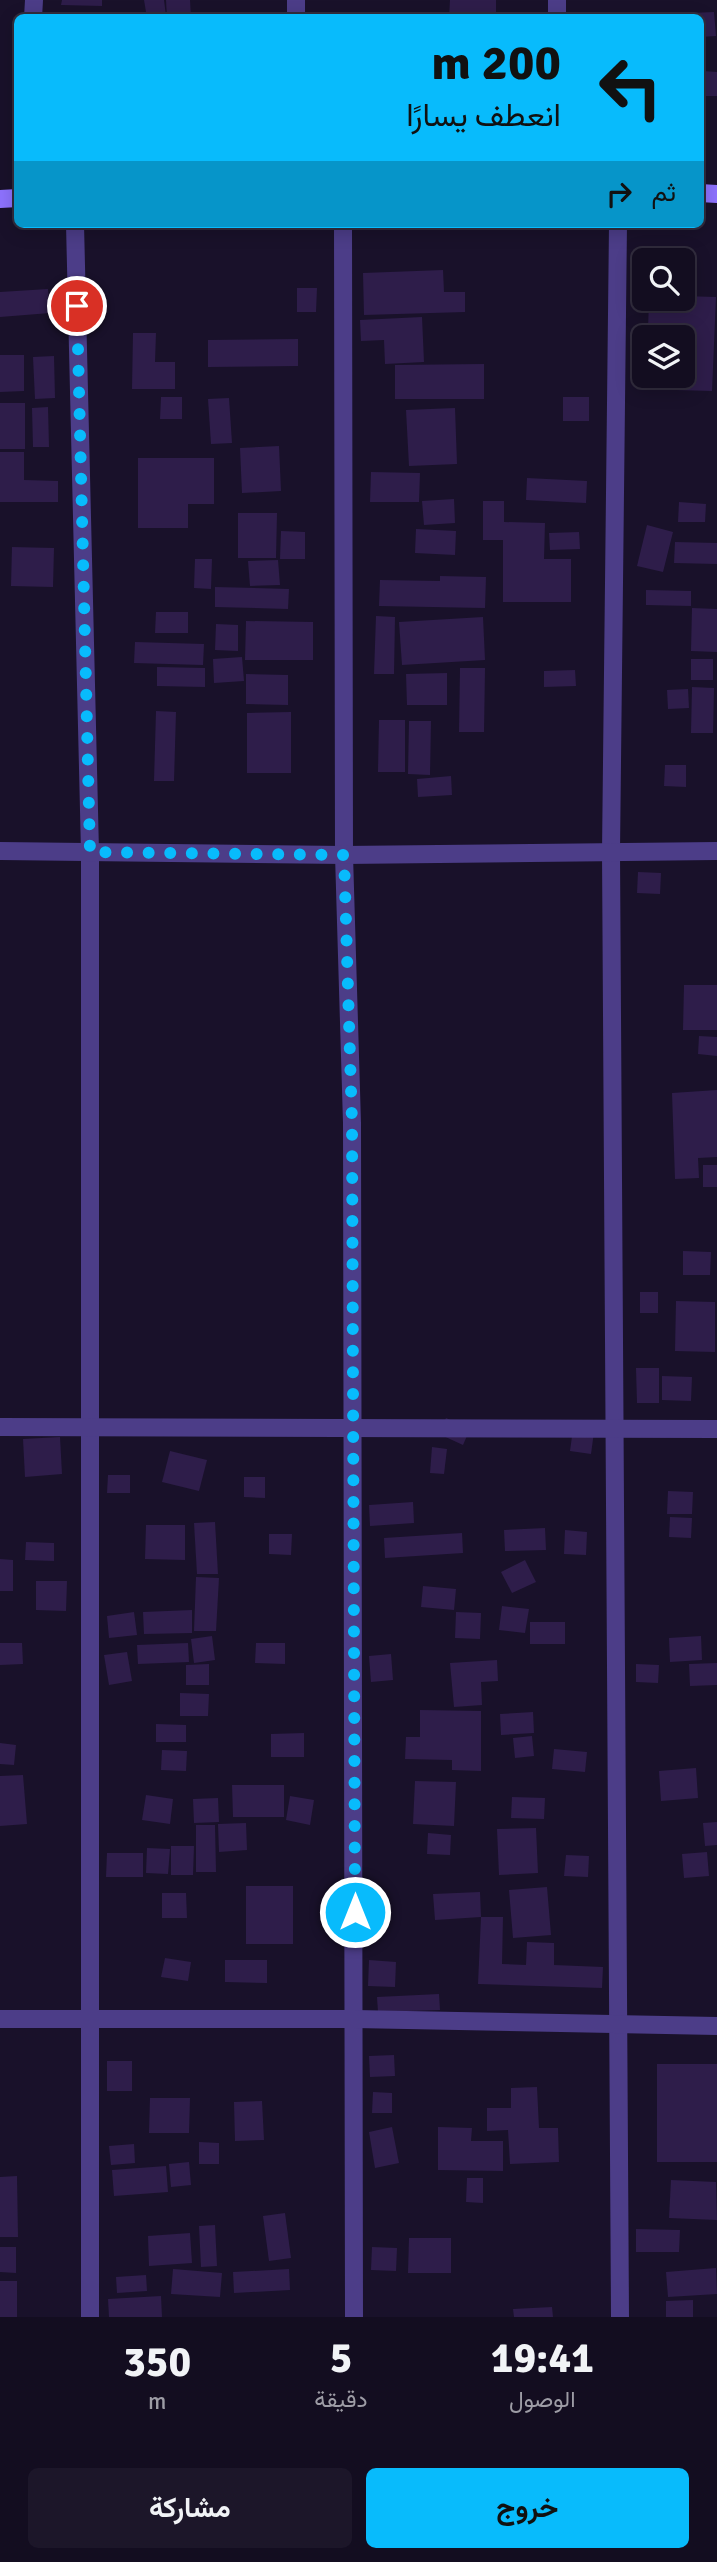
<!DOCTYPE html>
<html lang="ar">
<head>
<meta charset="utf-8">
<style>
  body { margin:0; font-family:Signika,Vazirmatn,sans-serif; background:#1c1629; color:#f1f3f6; direction:rtl; height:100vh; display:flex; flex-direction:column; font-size:26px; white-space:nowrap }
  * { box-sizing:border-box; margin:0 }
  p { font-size:23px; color:#9d9ca5 }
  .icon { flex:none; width:38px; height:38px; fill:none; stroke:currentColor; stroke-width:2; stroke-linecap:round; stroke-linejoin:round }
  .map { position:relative; height:2317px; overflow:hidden; direction:ltr }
  .side { display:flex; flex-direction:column; background:#130d20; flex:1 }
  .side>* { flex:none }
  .hud { position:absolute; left:14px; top:14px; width:690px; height:214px; border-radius:10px; box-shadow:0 4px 18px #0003,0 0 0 2px #322d3e; direction:rtl; background:#08bbfc; color:#111; overflow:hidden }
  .controls { position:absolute; left:632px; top:248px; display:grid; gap:14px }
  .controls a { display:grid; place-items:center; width:63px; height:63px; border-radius:10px; background:#130d20; box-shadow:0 4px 18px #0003,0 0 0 2px #322d3e; font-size:35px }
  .pin { position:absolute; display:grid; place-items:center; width:60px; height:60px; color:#fff; margin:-30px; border:4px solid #fff; border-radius:50%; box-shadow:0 2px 7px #0007 }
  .me { position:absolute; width:77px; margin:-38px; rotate:0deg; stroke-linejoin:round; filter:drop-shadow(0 0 5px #0008) }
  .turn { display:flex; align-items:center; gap:24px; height:147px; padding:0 28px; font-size:32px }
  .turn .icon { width:91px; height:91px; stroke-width:2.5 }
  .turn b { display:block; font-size:49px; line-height:60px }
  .then { display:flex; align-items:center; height:66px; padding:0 28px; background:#0003; gap:14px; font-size:26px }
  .eta { display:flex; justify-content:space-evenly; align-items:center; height:119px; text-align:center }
  .eta b { font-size:42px; font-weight:700; line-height:49px }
  .action { display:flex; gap:14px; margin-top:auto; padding:14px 28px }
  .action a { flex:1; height:80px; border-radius:10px; background:#08bbfc; color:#111; font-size:28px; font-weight:700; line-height:80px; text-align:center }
  .action a+a { background:#1c1629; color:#f1f3f6 }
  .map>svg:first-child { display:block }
  .building { fill:#2e1d4a }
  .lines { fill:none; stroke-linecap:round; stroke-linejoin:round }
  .minor { stroke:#4c3d88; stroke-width:18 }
  .secondary { stroke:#8d72fd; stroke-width:18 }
  .route { stroke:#08bbfc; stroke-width:12; stroke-dasharray:0 21.6 }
</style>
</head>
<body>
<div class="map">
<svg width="717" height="2317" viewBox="0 0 717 2317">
  <rect width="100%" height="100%" fill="#19112a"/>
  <g class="building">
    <polygon points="62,0 102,0 102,6 61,5"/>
    <polygon points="144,0 164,0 166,16 147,18"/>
    <polygon points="166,0 190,0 191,18 167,18"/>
    <polygon points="450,0 496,0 496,18 449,18"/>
    <polygon points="714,12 716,36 700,37 700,18 690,18 690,13"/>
    <polygon points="703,71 717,72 717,96 703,96"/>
    <polygon points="443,270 444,292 465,292 465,312 364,315 363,273"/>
    <polygon points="297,288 317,288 316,312 297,312"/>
    <polygon points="48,289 50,313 0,317 0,292"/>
    <polygon points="682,296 716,297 712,391 639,389 640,349 644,349 644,376 682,376 682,351 688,351 689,331 648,330 649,299 682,299"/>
    <polygon points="422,317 424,362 385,364 384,340 361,341 360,320"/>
    <polygon points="133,333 156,333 155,362 175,362 175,389 132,389"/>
    <polygon points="298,339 298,366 208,367 208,340"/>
    <polygon points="0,355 24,355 24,391 0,392"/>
    <polygon points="54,356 55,398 35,399 33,357"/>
    <polygon points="484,364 484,399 395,399 395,365"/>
    <polygon points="161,397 182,397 182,419 160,419"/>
    <rect x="563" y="397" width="26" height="24"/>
    <polygon points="229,398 232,443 211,444 208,399"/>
    <rect x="0" y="403" width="25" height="46"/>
    <polygon points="48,407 49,447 33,447 32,408"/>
    <polygon points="455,408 457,464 409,466 406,410"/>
    <polygon points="279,446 281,491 242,493 240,448"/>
    <polygon points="0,452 24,452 24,480 58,481 58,502 0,502"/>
    <polygon points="138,458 214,458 214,504 188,504 188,528 138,528"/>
    <polygon points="371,472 420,473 419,502 370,502"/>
    <polygon points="527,478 587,481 586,503 526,500"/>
    <polygon points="454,499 455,523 424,525 422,501"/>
    <polygon points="483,501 504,501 504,522 545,523 544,559 571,559 571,602 503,602 503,540 483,540"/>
    <polygon points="679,502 706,504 705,522 678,522"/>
    <polygon points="238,513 277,513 276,558 238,558"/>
    <polygon points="647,525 673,532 663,572 637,566"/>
    <polygon points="416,529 456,531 455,555 415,553"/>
    <polygon points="281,531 305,532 305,559 280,559"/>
    <polygon points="579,532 580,549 550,550 549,533"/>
    <polygon points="675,542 717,543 717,564 674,563"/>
    <polygon points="12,547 54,548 53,587 11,586"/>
    <polygon points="195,559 212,559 211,589 194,588"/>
    <polygon points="278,560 280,585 250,586 248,561"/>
    <polygon points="440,576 486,577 485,608 379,606 380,580 440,581"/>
    <polygon points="215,587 289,589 288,609 215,607"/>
    <polygon points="646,590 691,591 691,606 646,605"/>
    <polygon points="692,608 717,609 717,652 691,651"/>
    <polygon points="156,612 188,612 188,633 155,633"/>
    <polygon points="376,616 395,617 394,674 374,674"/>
    <polygon points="483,617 485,660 402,665 399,622"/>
    <polygon points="246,621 313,622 313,660 245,660"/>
    <polygon points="216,624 238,625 238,651 215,650"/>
    <polygon points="135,642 204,644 203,665 134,663"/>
    <polygon points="242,657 244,681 214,683 213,659"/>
    <rect x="691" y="659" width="22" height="21"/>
    <polygon points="157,667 205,668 205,687 157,686"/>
    <polygon points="460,668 485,668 484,732 459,732"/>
    <polygon points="575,670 576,686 544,687 544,671"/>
    <polygon points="447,673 447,705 407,705 406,674"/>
    <polygon points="246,674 288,675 288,705 246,704"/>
    <polygon points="692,687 714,688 713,733 691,733"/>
    <polygon points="688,689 689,708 668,709 667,690"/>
    <polygon points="156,711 176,712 174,781 154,781"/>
    <polygon points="291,712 291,773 247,773 247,713"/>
    <polygon points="379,720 405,720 405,772 378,772"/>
    <polygon points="409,721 431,721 430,775 408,774"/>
    <polygon points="665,765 686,765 686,787 664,786"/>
    <polygon points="451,776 452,795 418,797 417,779"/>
    <polygon points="638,872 661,873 660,894 637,893"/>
    <polygon points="684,985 717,985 717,1030 683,1030"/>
    <polygon points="699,1036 717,1037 717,1056 698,1054"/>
    <polygon points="717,1090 717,1157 698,1158 699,1178 675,1179 672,1093"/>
    <rect x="703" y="1165" width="14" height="22"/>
    <polygon points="683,1251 711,1252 710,1275 683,1275"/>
    <rect x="640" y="1292" width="18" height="21"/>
    <polygon points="676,1301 715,1302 715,1352 675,1351"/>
    <polygon points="636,1368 659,1368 659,1403 637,1403"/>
    <polygon points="662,1376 692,1377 691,1401 662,1400"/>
    <polygon points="446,1418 470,1429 463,1445 439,1434"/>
    <polygon points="573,1429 594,1432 591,1454 570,1451"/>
    <polygon points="60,1437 62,1474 25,1477 23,1439"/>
    <polygon points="432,1447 447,1449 444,1474 430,1473"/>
    <polygon points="170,1451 207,1460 199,1491 162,1482"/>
    <polygon points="108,1475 130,1475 130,1493 107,1493"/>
    <polygon points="244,1477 265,1477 265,1498 244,1497"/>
    <polygon points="668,1491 693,1492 692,1514 667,1514"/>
    <polygon points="413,1502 414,1523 370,1526 369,1505"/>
    <polygon points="670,1517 692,1518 691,1538 669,1537"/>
    <polygon points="215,1522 218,1574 197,1574 194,1523"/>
    <polygon points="146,1525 185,1525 185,1560 145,1559"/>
    <polygon points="545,1528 546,1550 505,1551 504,1530"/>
    <polygon points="565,1530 587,1532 586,1555 564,1554"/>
    <polygon points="462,1533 463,1553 385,1558 384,1538"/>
    <polygon points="269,1534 292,1534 291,1555 269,1554"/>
    <polygon points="26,1542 54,1543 54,1561 25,1560"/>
    <polygon points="0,1559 13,1560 13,1591 0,1591"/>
    <polygon points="525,1560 536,1582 512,1593 501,1572"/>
    <polygon points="196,1577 219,1578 216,1631 194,1631"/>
    <polygon points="36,1581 67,1581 66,1611 36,1610"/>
    <polygon points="423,1586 456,1589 454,1610 421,1607"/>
    <polygon points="502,1606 529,1609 525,1633 499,1630"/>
    <polygon points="192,1610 192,1633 144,1634 143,1612"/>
    <polygon points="134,1612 137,1635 109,1638 107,1616"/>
    <polygon points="456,1612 481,1613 480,1639 455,1638"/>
    <rect x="530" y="1622" width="35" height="22"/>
    <polygon points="212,1636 215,1660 194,1663 191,1639"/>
    <polygon points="701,1636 702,1660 670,1662 669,1638"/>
    <polygon points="0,1643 22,1643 23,1664 0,1665"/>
    <polygon points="188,1643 189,1662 138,1664 137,1645"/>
    <polygon points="256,1643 285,1643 285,1664 255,1663"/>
    <polygon points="127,1652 132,1681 109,1685 104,1655"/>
    <polygon points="391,1654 393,1680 371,1682 369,1656"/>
    <polygon points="497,1660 498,1681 481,1682 482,1705 454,1707 450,1663"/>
    <polygon points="717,1663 717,1685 690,1686 689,1664"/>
    <polygon points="209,1664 209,1685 186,1685 186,1665"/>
    <polygon points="636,1664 659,1665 658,1683 636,1682"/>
    <polygon points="180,1693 209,1694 208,1716 180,1716"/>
    <polygon points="420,1710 481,1711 481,1771 452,1770 452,1760 405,1759 406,1737 420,1737"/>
    <polygon points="533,1712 534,1733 501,1735 500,1714"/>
    <polygon points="156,1724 186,1725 186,1742 156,1742"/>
    <polygon points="304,1733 304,1757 271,1757 271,1734"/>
    <polygon points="532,1736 534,1756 515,1758 513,1738"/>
    <polygon points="0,1743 16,1745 14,1765 0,1764"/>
    <polygon points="554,1749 587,1752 585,1772 552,1769"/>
    <polygon points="162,1750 187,1751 186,1771 161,1770"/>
    <polygon points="696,1768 698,1798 661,1801 659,1771"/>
    <polygon points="23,1775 27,1824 0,1826 0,1776"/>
    <polygon points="415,1781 456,1782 454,1826 413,1824"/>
    <polygon points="232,1785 284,1785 284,1817 233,1817"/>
    <polygon points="146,1795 173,1799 170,1824 142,1820"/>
    <polygon points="290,1796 314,1800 310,1825 286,1820"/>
    <polygon points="512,1797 545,1798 544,1819 511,1818"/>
    <polygon points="218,1798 219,1822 194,1823 193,1799"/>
    <polygon points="717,1822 717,1845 705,1846 703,1823"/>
    <polygon points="246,1823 247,1850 219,1852 218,1824"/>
    <polygon points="196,1825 215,1825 216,1872 196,1872"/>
    <polygon points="536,1828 538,1873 499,1875 497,1829"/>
    <polygon points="428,1833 451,1835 450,1855 427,1854"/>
    <polygon points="171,1846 194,1846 193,1875 171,1875"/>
    <polygon points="147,1848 170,1849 168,1874 146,1873"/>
    <polygon points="707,1852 709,1876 684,1878 682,1854"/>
    <polygon points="107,1853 143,1853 143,1877 106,1877"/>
    <polygon points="566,1855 589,1856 588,1877 564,1876"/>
    <rect x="246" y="1886" width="47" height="58"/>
    <polygon points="547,1887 551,1935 513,1938 509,1890"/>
    <polygon points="480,1892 481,1917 503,1917 502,1964 526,1965 527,1942 554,1943 554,1965 603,1967 602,1988 478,1984 481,1917 435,1920 433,1894"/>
    <polygon points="162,1893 186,1893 187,1918 162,1918"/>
    <polygon points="165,1958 191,1962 188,1981 161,1977"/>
    <polygon points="225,1960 267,1960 267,1983 225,1982"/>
    <polygon points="369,1960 396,1962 395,1987 368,1986"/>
    <polygon points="439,1994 440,2010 378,2012 377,1997"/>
    <polygon points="394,2055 395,2076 370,2077 369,2056"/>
    <rect x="107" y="2061" width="25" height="30"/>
    <rect x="657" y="2064" width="60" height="98"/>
    <polygon points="537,2087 539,2128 558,2128 559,2162 510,2164 508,2130 487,2131 487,2108 511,2108 511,2088"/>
    <polygon points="373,2092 392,2093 392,2113 372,2113"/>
    <polygon points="150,2098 190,2098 189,2133 149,2133"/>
    <polygon points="262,2101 264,2140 235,2141 234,2102"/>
    <polygon points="392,2127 399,2163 375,2168 369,2132"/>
    <polygon points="438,2127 472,2128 471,2141 503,2141 503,2171 438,2170"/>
    <polygon points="199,2142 219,2143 219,2164 199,2164"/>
    <polygon points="134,2144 135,2163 111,2165 109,2146"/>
    <polygon points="189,2162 191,2185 171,2187 169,2164"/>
    <polygon points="166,2166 168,2192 114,2196 112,2170"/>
    <polygon points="17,2176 18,2237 0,2237 0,2177"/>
    <polygon points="467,2178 483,2178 483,2203 466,2202"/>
    <polygon points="671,2180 716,2182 717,2220 669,2218"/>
    <polygon points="285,2213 291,2258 269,2261 263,2216"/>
    <polygon points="215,2225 217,2266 201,2267 199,2226"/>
    <polygon points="636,2229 680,2230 679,2252 636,2252"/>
    <polygon points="190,2233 192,2263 149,2266 148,2236"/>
    <polygon points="409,2238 451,2238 451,2273 408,2273"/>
    <polygon points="0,2247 16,2247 16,2273 0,2272"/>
    <polygon points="372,2247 397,2248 396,2271 371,2270"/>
    <polygon points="716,2268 717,2294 668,2297 666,2272"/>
    <polygon points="173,2269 222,2273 220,2297 171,2294"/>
    <polygon points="289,2269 290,2290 234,2293 233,2272"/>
    <polygon points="146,2275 147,2291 117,2293 116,2277"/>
    <rect x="0" y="2281" width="17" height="36"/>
    <polygon points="161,2296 162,2317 109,2317 108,2299"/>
    <polygon points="693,2300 693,2317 666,2317 666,2301"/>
    <polygon points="552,2307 553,2317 514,2317 513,2309"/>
  </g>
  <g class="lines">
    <g class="minor">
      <polyline points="33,18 34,0"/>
      <polyline points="296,18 296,0"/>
      <polyline points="557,18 557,0"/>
      <polyline points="75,224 90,852 90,2317"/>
      <polyline points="343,224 344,855 352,1123 354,2317"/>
      <polyline points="618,224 611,852 620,2317"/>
      <polyline points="0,851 344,855 717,851"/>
      <polyline points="0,1427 717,1429"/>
      <polyline points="0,2019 355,2019 717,2026"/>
    </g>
    <g class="secondary">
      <polyline points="700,193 717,194"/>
      <polyline points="0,199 18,198"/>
    </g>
  </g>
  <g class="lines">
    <polyline class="route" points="77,306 90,852 344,855 352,1123 355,1912"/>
  </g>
</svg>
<div class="controls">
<a><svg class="icon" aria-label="search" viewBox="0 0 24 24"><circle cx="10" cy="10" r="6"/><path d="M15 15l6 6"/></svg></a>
<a><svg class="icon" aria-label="layers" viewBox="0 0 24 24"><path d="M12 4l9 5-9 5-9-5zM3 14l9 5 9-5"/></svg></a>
</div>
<div class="pin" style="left:77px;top:306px;background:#d93025"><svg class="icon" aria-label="arrive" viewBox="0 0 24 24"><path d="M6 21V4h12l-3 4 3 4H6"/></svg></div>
<svg class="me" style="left:355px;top:1912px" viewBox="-20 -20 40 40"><circle r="17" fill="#08bbfc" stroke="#fff" stroke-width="3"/><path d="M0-11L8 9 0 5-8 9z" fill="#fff"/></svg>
<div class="hud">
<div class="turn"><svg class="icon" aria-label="left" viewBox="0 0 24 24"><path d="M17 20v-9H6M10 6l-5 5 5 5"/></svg><div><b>200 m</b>انعطف يسارًا</div></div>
<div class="then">ثم<svg class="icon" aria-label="right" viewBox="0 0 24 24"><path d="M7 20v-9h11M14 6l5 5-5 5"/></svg></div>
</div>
</div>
<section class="side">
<div class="eta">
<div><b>19:41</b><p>الوصول</p></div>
<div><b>5</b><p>دقيقة</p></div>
<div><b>350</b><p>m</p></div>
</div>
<div class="action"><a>خروج</a><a>مشاركة</a></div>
</section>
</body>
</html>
